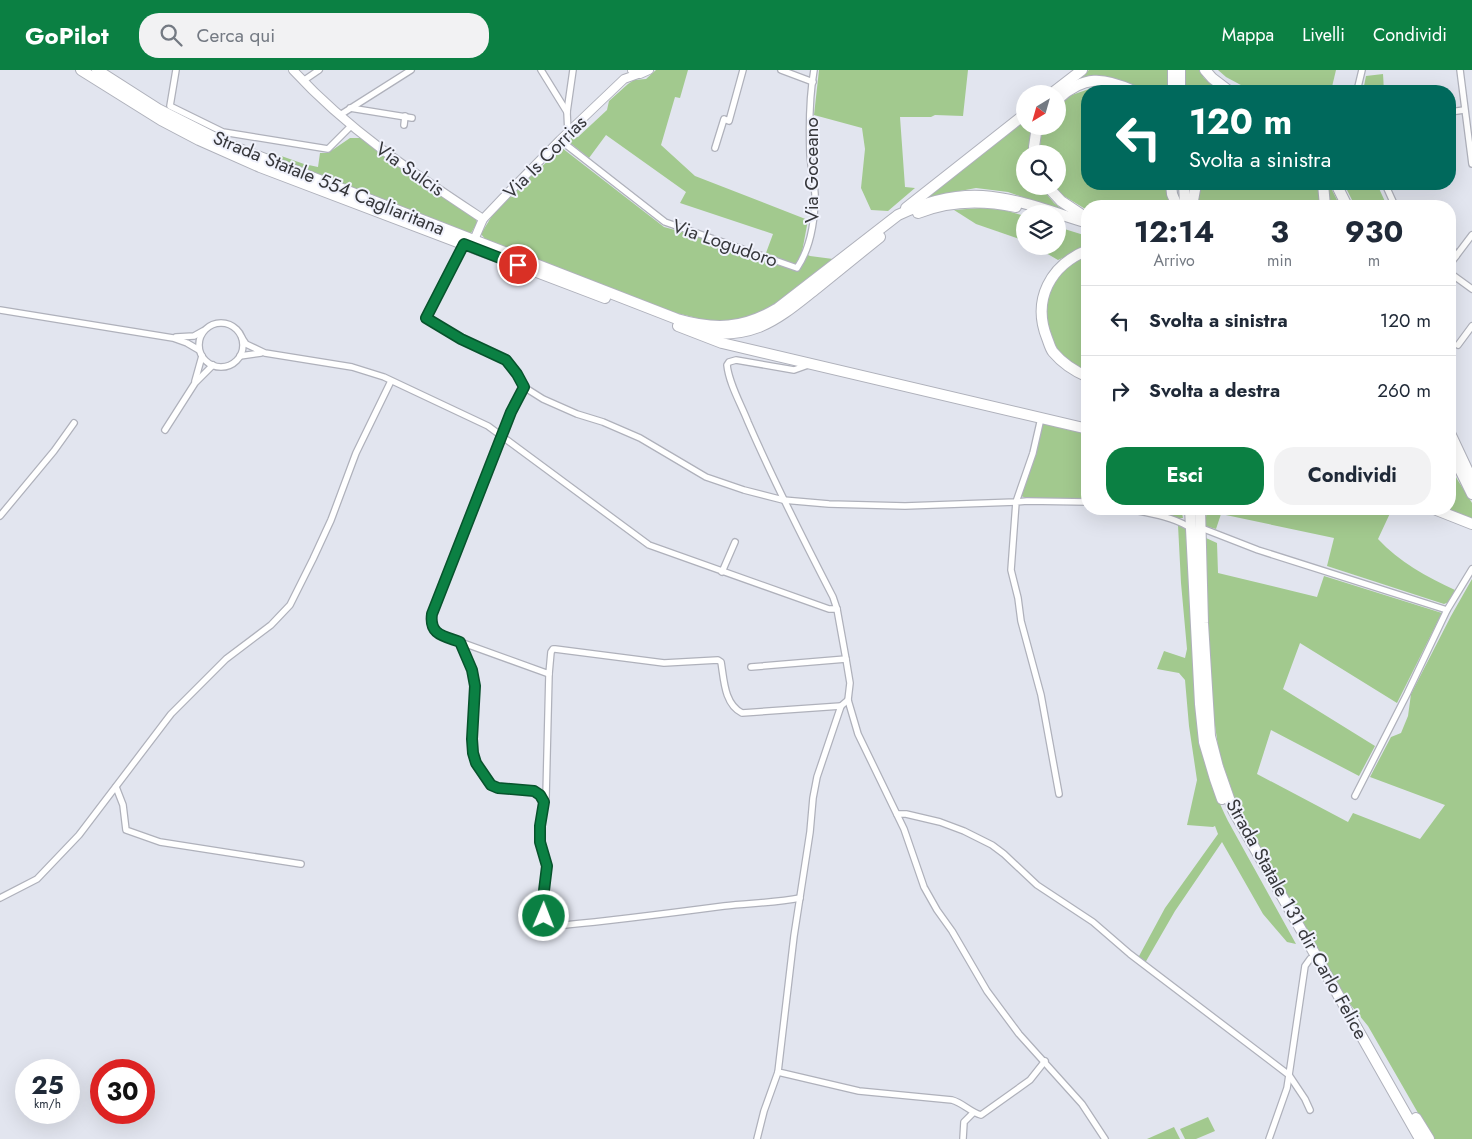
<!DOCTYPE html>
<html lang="it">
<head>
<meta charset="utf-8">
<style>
  body { margin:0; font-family:Jost,sans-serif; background:#f2f2f3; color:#1f2937; height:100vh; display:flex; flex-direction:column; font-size:19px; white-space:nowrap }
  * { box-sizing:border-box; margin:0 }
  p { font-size:16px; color:#747a83 }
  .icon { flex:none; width:28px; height:28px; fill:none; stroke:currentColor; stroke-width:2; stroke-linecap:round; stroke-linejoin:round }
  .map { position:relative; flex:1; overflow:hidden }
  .details { position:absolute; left:1081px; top:130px; width:375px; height:315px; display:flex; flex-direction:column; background:#fff; border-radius:20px; box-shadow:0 5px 20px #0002 }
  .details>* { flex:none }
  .top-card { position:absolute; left:1081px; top:15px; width:375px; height:105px; border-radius:20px; box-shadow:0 5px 20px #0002; background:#00695c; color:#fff; overflow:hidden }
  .needle { width:32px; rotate:217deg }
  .tools { position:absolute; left:1016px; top:15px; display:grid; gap:10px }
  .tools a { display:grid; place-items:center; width:50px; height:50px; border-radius:50%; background:#fff; box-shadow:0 5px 20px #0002; font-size:25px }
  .speed { position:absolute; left:15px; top:989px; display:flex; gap:10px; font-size:25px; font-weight:700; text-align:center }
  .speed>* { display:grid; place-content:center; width:65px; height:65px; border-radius:50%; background:#fff; box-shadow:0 5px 20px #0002; line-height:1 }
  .speed small { font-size:12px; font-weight:400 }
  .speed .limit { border:8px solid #d22; background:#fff; color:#111 }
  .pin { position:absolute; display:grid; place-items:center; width:42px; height:42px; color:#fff; margin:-21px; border:2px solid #fff; border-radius:50%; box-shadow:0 1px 5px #0007 }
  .me { position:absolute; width:55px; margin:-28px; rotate:1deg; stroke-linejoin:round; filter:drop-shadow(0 0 4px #0008) }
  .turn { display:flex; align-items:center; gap:18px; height:105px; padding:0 25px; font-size:22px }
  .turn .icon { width:65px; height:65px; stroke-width:2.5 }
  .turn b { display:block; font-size:35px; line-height:42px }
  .eta { display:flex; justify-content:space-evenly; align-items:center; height:85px; text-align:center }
  .eta b { font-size:30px; font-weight:700; line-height:35px }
  .primary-button { display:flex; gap:10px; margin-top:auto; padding:10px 25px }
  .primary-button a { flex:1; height:58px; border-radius:20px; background:#0b8043; color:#fff; font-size:20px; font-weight:700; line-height:58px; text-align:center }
  .primary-button a+a { background:#f2f2f3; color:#1f2937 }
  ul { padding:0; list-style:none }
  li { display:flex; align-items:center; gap:15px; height:70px; padding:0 25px; border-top:1px solid #e0e1e3 }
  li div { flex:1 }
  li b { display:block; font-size:19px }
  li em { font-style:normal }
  header { display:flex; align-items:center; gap:30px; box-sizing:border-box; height:70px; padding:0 25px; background:#0b8043; color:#fff }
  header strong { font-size:24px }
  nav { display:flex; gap:28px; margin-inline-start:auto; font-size:18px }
  .search { width:350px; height:45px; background:#f2f2f3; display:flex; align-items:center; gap:12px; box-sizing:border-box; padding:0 18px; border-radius:20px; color:#747a83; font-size:19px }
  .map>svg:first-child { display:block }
  .green { fill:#a2c98e }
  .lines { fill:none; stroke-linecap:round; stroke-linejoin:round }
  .street-casing { stroke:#afb1bb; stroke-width:8 }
  .secondary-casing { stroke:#afb1bb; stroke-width:10 }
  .highway-casing { stroke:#afb1bb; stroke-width:12 }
  .street { stroke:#fff; stroke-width:5.5 }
  .secondary { stroke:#fff; stroke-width:8 }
  .highway { stroke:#fff; stroke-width:10 }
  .route-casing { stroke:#07532c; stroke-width:12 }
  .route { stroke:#0b8043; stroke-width:9 }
  .labels { text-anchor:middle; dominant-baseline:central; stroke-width:4; stroke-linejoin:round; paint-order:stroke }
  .street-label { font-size:19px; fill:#36373b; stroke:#f0f2fc }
</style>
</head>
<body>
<header>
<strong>GoPilot</strong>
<div class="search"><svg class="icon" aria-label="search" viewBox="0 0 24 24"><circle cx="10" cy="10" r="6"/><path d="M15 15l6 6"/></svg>Cerca qui</div>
<nav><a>Mappa</a><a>Livelli</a><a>Condividi</a></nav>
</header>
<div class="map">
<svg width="1472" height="1069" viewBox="0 0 1472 1069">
  <rect width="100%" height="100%" fill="#e2e5ef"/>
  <g class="green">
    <path d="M656,0H688L680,28L675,27L661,75L695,106L808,150L802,182L810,186L833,189C799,216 764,254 718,251C704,251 690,246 676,243L486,170L481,164L493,144L514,122L562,78L664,157L701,167L763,191L773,164L680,133L686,122L606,65L589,88L569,72L571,68L578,67L607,40L609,31L628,14L634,10L646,9Z"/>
    <polygon points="819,0 968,0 963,46 935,45 931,47 900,47 905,117 915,118 888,141 871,140 861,118 865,79 862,58 814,45"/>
    <polygon points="1089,0 1168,0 1169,21 1142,21 1132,15 1117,9 1073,13"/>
    <polygon points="1183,0 1199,0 1204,8 1220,21 1184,21"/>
    <polygon points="1218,0 1336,0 1331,21 1252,21 1226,7"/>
    <polygon points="1383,4 1384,21 1363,21 1366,6"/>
    <path d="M1089,19H1105L1121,21H1088V114H1166L1170,136H1088L1087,140L1059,123L1055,116H1058V84H1041C1039,75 1041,65 1044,56H1058V35L1069,26Z"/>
    <polygon points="1025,50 1025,56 1034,56 1030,84 1025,84 1025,116 1040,116 1054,133 1067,143 1008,122 976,118 928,127"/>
    <polygon points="350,68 361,68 410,105 472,145 476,148 477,153 471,163 465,162 265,84 270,82 304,94 318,97 320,83 328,83"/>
    <polygon points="1201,114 1319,114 1321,136 1196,136"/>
    <polygon points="1328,114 1329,114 1340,136 1329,136"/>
    <polygon points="1344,114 1377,114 1387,136 1355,136"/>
    <polygon points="980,138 1004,140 1025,146 1025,171 976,154 954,140"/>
    <polygon points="1058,157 1087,166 1087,177 1058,190 1034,176 1058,176"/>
    <path d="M1087,186V303C1033,278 1030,209 1087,186Z"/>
    <polygon points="1043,353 1087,363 1087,430 1029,429 1021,426 1035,387"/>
    <polygon points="1450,394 1457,409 1472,433 1472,450 1447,439 1450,439"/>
    <polygon points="1137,439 1181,439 1183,448 1177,448"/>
    <path d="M1207,439H1392L1378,469C1399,492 1427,507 1455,520L1449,532L1444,534L1327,496L1334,468L1221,444L1216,459L1205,456Z"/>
    <path d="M1178,455L1188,459L1201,677C1208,703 1216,727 1228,751L1296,874L1287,872L1263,844L1222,772L1175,841L1145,893L1138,888L1165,838L1218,764L1215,756L1213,757L1187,755L1197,710L1189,656L1185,610L1179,603L1157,599L1164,581L1185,588L1187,579L1181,513Z"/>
    <polygon points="1206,468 1217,473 1218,503 1317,527 1324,506 1442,543 1397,633 1300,573 1283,619 1375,676 1359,706 1271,660 1257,704 1348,752 1353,743 1420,769 1445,735 1370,707 1391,667 1401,663 1408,646 1411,624 1451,546 1472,509 1472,1069 1433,1069 1368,956 1345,928 1238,738 1219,683 1213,642 1207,557"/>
    <polygon points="1208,1047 1215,1061 1196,1069 1185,1069 1180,1059"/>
    <polygon points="1174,1057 1180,1069 1147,1069"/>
  </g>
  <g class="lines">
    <defs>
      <g id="street">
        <polyline points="176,0 170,36 223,62 328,79 351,56"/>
        <polyline points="541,0 567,42"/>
        <polyline points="781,0 813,12"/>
        <polyline points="1460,0 1472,94"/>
        <polyline points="303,11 319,0"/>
        <polyline points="1357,21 1362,0"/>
        <polyline points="350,38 412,48"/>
        <polyline points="1450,42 1464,40"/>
        <polyline points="340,45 411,0"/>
        <polyline points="404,55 405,46"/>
        <polyline points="568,63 567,42 573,0"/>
        <path d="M560,70L665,152L797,198C811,177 815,149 815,124C814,111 811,98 810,85C809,57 809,28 814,0"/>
        <polyline points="715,78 724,49 729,51 743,0"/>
        <polyline points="1385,114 1395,136"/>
        <polyline points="464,174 426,249 461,269 506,290 517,304 524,317 543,329 577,344 603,352 640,368 706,407 744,420 783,430 829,434 905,436 1016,432 1033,383 1041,348"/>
        <polyline points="1450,175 1456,186"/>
        <polyline points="1450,194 1472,165"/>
        <polyline points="1450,203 1472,219"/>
        <polyline points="0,240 173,268 187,273 199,280"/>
        <circle cx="221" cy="275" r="22"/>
        <polyline points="176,267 194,266 203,261"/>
        <polyline points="242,268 246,274 265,283 352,297 384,307 488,356 649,475 829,539 837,539"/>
        <polyline points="1458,275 1472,256"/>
        <polyline points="240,286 261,283"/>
        <path d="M808,295L794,300L736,290L729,292L727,295C729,314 741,334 748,352C774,412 803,469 833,527L837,539L846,589L850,613L848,630L858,664L904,759L924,817L937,840L952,861L987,921L1019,964L1082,1034L1105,1069"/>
        <polyline points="195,311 202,286"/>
        <path d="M524,317L511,342L432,544C431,555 432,558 441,565L549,604L551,582L553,579H555L664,593L718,590L721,592C724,609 724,634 742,643L841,636"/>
        <polyline points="165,360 195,313 213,295"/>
        <path d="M1128,439C1147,443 1170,446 1187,456"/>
        <polyline points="0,446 54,381 74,353"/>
        <polyline points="1204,459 1258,480 1447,540"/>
        <polyline points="722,502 735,472"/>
        <path d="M460,572C465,585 473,600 475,615C476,622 474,631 473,638C471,666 470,692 490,714C503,729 530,708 544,733"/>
        <polyline points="751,597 846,589"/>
        <path d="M549,604L546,727L540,756V772L547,797L542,837L544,846L553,852L565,855C618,850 671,843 724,836C750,833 775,833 800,828"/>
        <path d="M848,630L841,636L817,707L813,728L810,762L794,866L778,1002L859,1021L952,1030C963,1033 970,1042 981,1045L1030,1010L1045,991"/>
        <polyline points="116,717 123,735 126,760 160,772 301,794"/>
        <polyline points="1059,724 1041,625 1021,551 1018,528 1011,500 1016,432 1027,431 1088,432"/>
        <polyline points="1355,726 1407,624 1447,540 1472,499"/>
        <polyline points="897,744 906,744 940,752 964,761 992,775 1004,784 1037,815 1093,852 1130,884 1289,1005 1287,1018 1269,1069"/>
        <polyline points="0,828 37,809 79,765 171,644 226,589 271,555 290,535 313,489 331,450 356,383 391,311"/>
        <polyline points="1310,1040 1305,1029 1289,1005 1305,896 1310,889"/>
        <polyline points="757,1069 764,1041 778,1002"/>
        <polyline points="963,1069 964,1052 973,1043"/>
      </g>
      <g id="secondary">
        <path d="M293,0C349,61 415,104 483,149"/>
        <polyline points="632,0 640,4 649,0"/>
        <polyline points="474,170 483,149 503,128 560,70 624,9 638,4"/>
      </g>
      <g id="highway">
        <polyline points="81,0 161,50 199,70 260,97 605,228"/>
        <path d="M97,0L158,39L229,75L677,249C715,260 743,259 778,238L898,145C973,109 1013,130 1088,153"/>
        <polyline points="1173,0 1173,21"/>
        <polyline points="1180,0 1180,21"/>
        <polyline points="1205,0 1212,8 1229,21"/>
        <polyline points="1051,24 1082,0"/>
        <path d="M1058,29C1084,5 1103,7 1134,21"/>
        <polyline points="1035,84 1034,77 1037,56"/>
        <polyline points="1171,114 1172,124 1177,136"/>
        <polyline points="1184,114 1185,136"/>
        <polyline points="1323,114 1325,136"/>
        <polyline points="1336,114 1347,136"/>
        <polyline points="1047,116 1061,131 1088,149"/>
        <polyline points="1192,136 1196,114"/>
        <polyline points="906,138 1025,44"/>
        <path d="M918,143C950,130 983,130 1016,137"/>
        <path d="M1088,180C1050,195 1032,230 1047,268C1049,273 1050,278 1053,282C1063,294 1074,301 1088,307"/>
        <polyline points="678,256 722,273 1088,359"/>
        <path d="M691,260C713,265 738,265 759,257C781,248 799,232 817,218C838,201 859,184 880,167"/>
        <polyline points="1450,363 1472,410"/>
        <polyline points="1450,379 1472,424"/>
        <polyline points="1190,439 1200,634 1204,672 1215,709 1222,729"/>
        <polyline points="1200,439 1203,553 1210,666 1218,697 1233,740 1420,1069"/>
        <polyline points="1434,439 1472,454"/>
        <polyline points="1416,1048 1429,1069"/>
      </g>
    </defs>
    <use href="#street" class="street-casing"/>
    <use href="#secondary" class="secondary-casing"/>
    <use href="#highway" class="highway-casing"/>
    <use href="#street" class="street"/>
    <use href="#secondary" class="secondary"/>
    <use href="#highway" class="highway"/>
  </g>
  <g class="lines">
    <defs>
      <path id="route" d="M518,195L464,174L426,248L461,269L506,290L517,304L524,317L511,342L432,544C429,565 444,566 460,572L472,600L475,616L472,669L473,683L476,693L491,715L498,718L534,721L540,725L544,732L540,756V772L547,796L542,837L544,846"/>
    </defs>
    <use href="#route" class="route-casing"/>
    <use href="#route" class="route"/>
  </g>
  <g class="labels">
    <g class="street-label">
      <text transform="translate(545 87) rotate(-45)">Via Is Corrias</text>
      <text transform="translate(410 99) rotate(35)">Via Sulcis</text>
      <text transform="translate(811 100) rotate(-90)">Via Goceano</text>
      <text transform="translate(329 113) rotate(22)">Strada Statale 554 Cagliaritana</text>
      <text transform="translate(725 173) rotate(19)">Via Logudoro</text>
      <text transform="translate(1297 849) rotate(61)">Strada Statale 131 dir Carlo Felice</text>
    </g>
  </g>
</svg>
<div class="tools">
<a><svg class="needle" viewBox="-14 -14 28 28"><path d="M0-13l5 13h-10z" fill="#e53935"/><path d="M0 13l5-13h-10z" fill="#747a83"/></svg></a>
<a><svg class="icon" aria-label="search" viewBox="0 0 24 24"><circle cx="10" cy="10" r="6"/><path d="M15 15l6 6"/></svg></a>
<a><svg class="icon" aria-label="layers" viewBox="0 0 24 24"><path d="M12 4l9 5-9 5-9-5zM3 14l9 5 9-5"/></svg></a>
</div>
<div class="speed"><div>25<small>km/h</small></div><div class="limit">30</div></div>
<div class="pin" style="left:518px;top:195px;background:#d93025"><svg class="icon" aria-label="arrive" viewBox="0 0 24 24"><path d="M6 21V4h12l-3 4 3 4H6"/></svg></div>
<svg class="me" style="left:544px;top:846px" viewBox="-20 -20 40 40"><circle r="17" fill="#0b8043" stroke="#fff" stroke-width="3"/><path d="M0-11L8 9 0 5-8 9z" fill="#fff"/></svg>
<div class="top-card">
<div class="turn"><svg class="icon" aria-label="left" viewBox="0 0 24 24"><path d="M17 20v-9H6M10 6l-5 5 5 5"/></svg><div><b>120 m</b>Svolta a sinistra</div></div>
</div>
<section class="details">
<div class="eta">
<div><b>12:14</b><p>Arrivo</p></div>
<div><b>3</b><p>min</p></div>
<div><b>930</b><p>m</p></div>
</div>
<ul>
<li><svg class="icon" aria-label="left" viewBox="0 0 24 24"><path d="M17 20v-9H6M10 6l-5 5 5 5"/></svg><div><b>Svolta a sinistra</b></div><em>120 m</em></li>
<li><svg class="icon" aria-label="right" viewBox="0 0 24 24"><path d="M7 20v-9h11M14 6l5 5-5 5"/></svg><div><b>Svolta a destra</b></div><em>260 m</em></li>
</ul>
<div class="primary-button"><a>Esci</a><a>Condividi</a></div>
</section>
</div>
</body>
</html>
